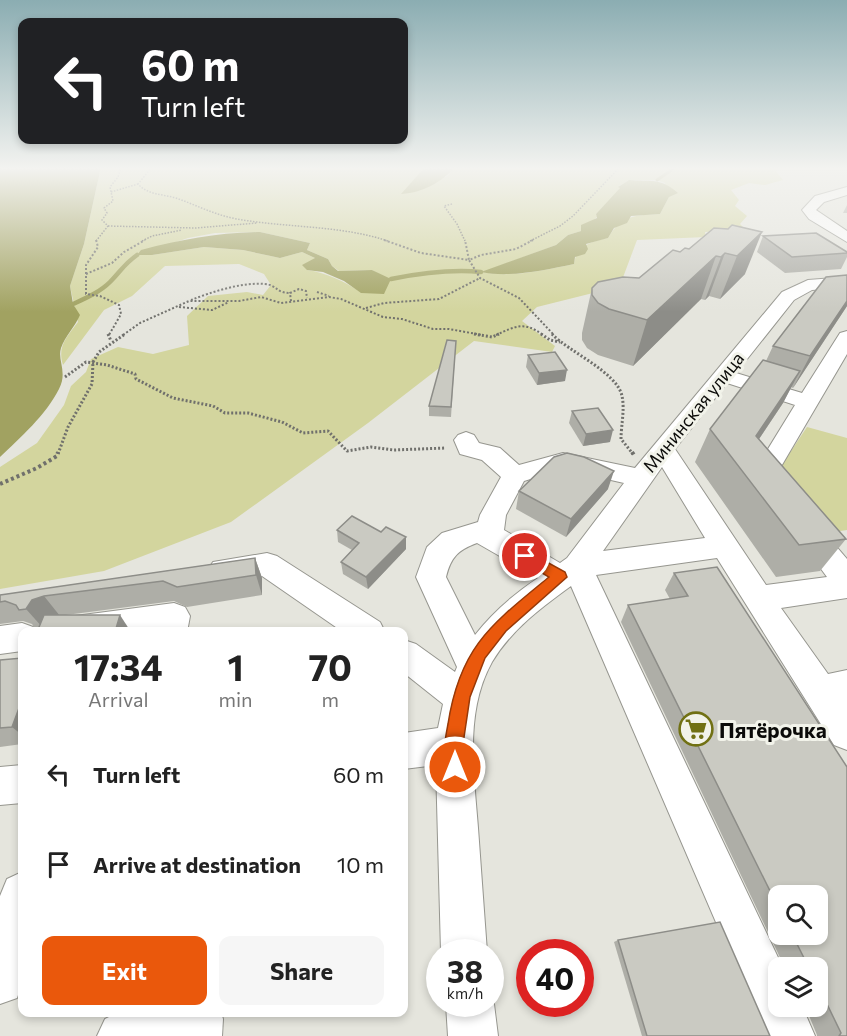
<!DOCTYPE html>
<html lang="en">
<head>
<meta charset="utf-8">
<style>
  body { margin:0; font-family:Commissioner,sans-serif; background:#f6f6f6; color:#222; height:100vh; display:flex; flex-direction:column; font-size:22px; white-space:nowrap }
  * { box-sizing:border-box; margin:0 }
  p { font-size:20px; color:#767676 }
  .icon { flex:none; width:33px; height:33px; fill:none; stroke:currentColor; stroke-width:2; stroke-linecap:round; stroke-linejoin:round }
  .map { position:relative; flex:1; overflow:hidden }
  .drawer { position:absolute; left:18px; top:627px; width:390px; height:390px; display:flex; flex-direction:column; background:#fff; border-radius:12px; box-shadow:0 3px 9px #0003 }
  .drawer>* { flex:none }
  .guide { position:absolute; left:18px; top:18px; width:390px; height:126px; border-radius:12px; box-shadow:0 3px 9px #0003; background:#202124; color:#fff; overflow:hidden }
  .buttons { position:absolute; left:768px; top:885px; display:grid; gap:12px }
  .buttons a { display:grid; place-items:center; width:60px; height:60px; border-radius:12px; background:#fff; box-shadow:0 3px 9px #0003; font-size:30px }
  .speed { position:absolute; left:426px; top:939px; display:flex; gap:12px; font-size:30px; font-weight:700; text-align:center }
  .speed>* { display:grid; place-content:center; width:78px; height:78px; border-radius:50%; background:#fff; box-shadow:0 3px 9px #0003; line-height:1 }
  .speed small { font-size:15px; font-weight:400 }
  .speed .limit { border:9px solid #d22; background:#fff; color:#111 }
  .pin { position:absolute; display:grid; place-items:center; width:51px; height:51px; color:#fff; margin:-26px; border:3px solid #fff; border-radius:50%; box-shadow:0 2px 6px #0007 }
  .me { position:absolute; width:66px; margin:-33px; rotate:0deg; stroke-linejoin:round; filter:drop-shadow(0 0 4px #0008) }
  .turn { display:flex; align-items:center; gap:21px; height:126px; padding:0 24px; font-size:27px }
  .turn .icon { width:78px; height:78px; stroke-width:2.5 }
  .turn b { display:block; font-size:42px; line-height:51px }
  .eta { display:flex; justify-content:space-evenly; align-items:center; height:102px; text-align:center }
  .eta b { font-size:36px; font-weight:700; line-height:42px }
  .button { display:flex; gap:12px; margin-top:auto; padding:12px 24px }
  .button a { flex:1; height:69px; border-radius:12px; background:#ea580c; color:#fff; font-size:24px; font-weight:700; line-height:69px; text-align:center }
  .button a+a { background:#f6f6f6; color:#222 }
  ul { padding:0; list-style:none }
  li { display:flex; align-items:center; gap:18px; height:90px; padding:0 24px }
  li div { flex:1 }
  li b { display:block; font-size:22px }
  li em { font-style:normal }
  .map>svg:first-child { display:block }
  .green { fill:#d3d59e; fill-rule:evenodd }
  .water { fill:#a1a261 }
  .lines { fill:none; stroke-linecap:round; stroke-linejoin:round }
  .stream-far1 { stroke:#a1a261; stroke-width:3 }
  .stream { stroke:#a1a261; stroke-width:4.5 }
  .minor-casing { stroke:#96968f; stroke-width:2 }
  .path-far3 { stroke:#70706c; stroke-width:1.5; stroke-dasharray:1.5 1.5; stroke-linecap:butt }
  .path-far2 { stroke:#70706c; stroke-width:2; stroke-dasharray:2 2; stroke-linecap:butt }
  .path-far1 { stroke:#70706c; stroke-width:3; stroke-dasharray:2 2; stroke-linecap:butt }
  .path { stroke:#70706c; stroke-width:4; stroke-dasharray:3 3; stroke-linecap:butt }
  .minor { fill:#fff; fill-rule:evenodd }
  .wall { fill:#aeaea7; fill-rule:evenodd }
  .shaded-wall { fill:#8d8d88 }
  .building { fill:#cacac2; stroke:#8d8d88; stroke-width:1.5 }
  .route { fill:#ea580c; stroke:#983908; stroke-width:1.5 }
  .labels { text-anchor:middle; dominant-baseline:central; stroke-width:6; stroke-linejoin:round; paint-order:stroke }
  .street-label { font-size:18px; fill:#0b0b09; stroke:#f2f3ea }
  .near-poi-label { font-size:21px; font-weight:bold; fill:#0b0b09; stroke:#f2f3ea; text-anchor:start }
</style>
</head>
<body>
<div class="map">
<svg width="847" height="1036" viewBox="0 0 847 1036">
  <rect width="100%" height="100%" fill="#e5e5dd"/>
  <g class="green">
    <path d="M101,167H425L419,174L446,177L456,167H780L776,171L783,180L765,185L749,183L731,190L739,200L735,206L747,216L740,224L745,229L705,232L706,237L637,240L622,280L601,291L537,307L522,321L555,346L552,352L474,341L368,423L231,522L104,571L0,589V467L37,443L64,405L71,386L86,372L91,359L118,347L153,354L189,345L187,316L208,296L247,292L263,295L271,285L264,274L239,264L165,266L132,296L104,310L63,365C57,346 67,337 78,322L70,286L84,244ZM629,180H657L665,183L669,197L660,214C636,215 621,215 608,238C592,241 576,246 574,264C545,270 512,278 483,272L556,245L568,235L581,231L597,217L596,214L621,188L619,186ZM260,232L310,243L307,250L328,259L332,266L339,271L372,270L390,280L362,293C344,281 327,273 307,270L315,258L302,252L280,258L243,250L204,247L152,255H138L188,238L215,233Z"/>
    <polygon points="807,427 847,438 847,530 820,534 779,469"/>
  </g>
  <g class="water">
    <path d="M0,167H101L84,244L70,286L73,304L80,315C75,327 65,336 61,348C57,360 68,372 59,389C46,415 20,438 0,457Z"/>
    <path d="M425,167H456C439,183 425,192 401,194Z"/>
    <path d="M629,180C650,182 660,177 678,193L669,197L660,214L631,216L627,223L614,228L608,238L586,244L588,249L585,254L575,257L574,264C544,270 511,278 481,272L556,245L568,235L581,231V225L597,218L596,214L620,188L618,187Z"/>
    <path d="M260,232L310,243L307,250L328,259L332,266L338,271L372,270L391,279L384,294L361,293L344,281L323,272L307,270L302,265L315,258L302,252L280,258L243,250L204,247L152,255H137L141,250C184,239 216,233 260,232Z"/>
  </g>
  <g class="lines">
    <polyline class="stream-far1" points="657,180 676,167"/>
    <g class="stream">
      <path d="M391,279C421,273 450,269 481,272"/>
      <path d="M73,304C86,298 100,292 110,282C121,271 123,265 137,255"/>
    </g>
    <defs>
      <g id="minor">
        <polygon points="847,187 847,195 824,202 816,210 847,231 847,242 809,219 802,210 815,196"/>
        <path d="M847,277V287L812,290L794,300L736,373L802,393L840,333L847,331V354L779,470L780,478L787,488L783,494L774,497L765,494L755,480V470L795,405L727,383L675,449L766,585L827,577L793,531L797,524L807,521L817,524L847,559V598L781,608L828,674L847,670V750L834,745L717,558L596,575L783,968H778V1006H802L815,1036H765L571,586C542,607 511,630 492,662C464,712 474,774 478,828C481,870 484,911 487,952H441L436,765L404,769V733L438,728L443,704L404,673V640L416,644L455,672L457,667L416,577L427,547L442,533L478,522L480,515L501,477L482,460L460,454L454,440L458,435L466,432L474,435L479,443L500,448L519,465L563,453L635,468L782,292L808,280ZM662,467L705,538L603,551ZM563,469L624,483L567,558L560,563L504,530L506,515L524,481ZM477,543L538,578C514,594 493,612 475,635L446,577C451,557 458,550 477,543Z"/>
        <polygon points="267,553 277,556 380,622 385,632 343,632 262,576 223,582 213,578 208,570 213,562"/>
        <polygon points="174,603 185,607 190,616 187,632 44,632 49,622 60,618"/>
        <polygon points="22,623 33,627 35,632 22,632 22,651 0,654 0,626"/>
        <polygon points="22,765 22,803 0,805 0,767"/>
        <polygon points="22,872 22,983 17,998 0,1004 0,896 7,879"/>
        <polygon points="490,996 494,1004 498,1036 448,1036 446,1004 490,1004"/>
        <polygon points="119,1012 221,1012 223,1019 222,1036 97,1036 105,1019"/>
      </g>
    </defs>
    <use href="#minor" class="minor-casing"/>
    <g class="path-far3">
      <path d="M152,167L138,184C148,195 162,194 176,198C196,205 215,215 237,219C287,228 340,225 388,241"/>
      <polyline points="111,192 138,184"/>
      <polyline points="452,204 444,206 457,224 465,241"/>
      <polyline points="108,226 195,228 257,223"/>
      <polyline points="96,241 108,226 102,220 107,213 104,208 113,201 110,187 118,177 121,167"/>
      <polyline points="142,241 152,236 182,230"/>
      <polyline points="530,241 560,226 573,216 620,167"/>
    </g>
    <g class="path-far2">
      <polyline points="96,240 98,247 86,265 86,294 100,296 119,305 121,314 109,335"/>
      <polyline points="384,240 421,253 469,260 465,240"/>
      <polyline points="533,240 516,249 481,255 469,260 480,278 519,298 554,335"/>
      <polyline points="86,274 112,263 124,252 145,240"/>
      <polyline points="317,292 329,296"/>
      <path d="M191,300C212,292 241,282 265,284C277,285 276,293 290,293"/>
      <polyline points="291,301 290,293 299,289 306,291 307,298"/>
      <polyline points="179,307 212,310 229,302"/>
      <polyline points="366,308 384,303 439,299 480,278"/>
      <polyline points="123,335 140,323 189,301 239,301 261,297 281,303 329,297 341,299 383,317 402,319 433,329 449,329 482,335"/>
      <path d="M496,335C516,326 524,321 543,335"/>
    </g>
    <g class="path-far1">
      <polyline points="108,334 111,341"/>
      <polyline points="474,334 492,337 499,334"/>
      <polyline points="541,334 550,340 560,342"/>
      <path d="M552,334C569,352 617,372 622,396C625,409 621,426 621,439L633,454"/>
      <polyline points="65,377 86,362 107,365 135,374 136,379 173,398 213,406 225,413 248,413 282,422 303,433 328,431 347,451 371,447 393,450 446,448"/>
      <polyline points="58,454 68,427 92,384 93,362 99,352 125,334"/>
    </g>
    <g class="path">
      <polyline points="632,452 634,455"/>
      <polyline points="0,484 37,468 57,456 58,452"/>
    </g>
    <use href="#minor" class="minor"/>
  </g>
  <g class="wall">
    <polygon points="847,205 847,213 843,213"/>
    <polygon points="728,229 745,274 720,299 709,296 705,300 701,299 633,366 598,355 587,348 582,340 582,333 592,288 639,278 680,252 689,249"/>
    <polygon points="763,236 847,252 847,257 841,269 785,273 757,252"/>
    <polygon points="847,275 847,306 793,388 791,387 783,403 759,439 846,539 820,571 776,577 695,462 710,429 766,361 773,346"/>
    <polygon points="456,341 451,417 429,416 429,406"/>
    <polygon points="528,355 565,381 537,385 526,367"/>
    <polygon points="572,411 610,442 583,446 569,423"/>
    <polygon points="608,489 566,537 516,509 519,491"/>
    <polygon points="337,530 406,549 368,589 343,574 341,562 352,550 338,542"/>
    <polygon points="255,558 262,578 262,595 187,607 174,601 66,615 36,630 32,624 23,621 0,624 0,595"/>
    <path d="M717,567L847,1036H817V1035L805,1006H818V968H785L621,622L628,605L670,599L665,590L674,573ZM778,896L818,934H778Z"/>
    <polygon points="22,658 22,744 0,747 0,660"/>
    <polygon points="618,940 770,1036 642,1036 614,942"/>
  </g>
  <g class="shaded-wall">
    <polygon points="762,232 745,274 720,299 737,256"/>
    <polygon points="725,253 709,296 705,300 721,257"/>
    <polygon points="716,256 701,299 633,366 647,320"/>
    <polygon points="847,301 847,306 793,388 810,356"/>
    <polygon points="567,370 565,381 537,385 539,373"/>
    <polygon points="800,371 783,403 739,469 756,436"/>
    <polygon points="613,430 610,442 583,446 586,434"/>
    <polygon points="614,471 608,489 566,537 571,519"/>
    <polygon points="406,537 406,549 368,589 366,577"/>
    <polygon points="255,558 262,578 262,595 256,575"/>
    <polygon points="44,596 60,616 43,628 26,609 32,600"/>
    <polygon points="120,615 131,632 115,632"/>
    <polygon points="22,700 22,735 12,727"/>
  </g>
  <g class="building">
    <polygon points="732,225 762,232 737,256 725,253 721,257 716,256 647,320 609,309 598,303 592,295 592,288 598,282 623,277 639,278 673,250 680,252 685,248 689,249 714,228 728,229"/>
    <polygon points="816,233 847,252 847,253 792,257 763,236"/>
    <polygon points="847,275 847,301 810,356 773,346 826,277"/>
    <polygon points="447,340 456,341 451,407 429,406"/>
    <polygon points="555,352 567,370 539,373 528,355"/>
    <polygon points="763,360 800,371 756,436 846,539 799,545 710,429"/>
    <polygon points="598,408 613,430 586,434 572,411"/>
    <polygon points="567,453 584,457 614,471 571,519 519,491 554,457"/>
    <polygon points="352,516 381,532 386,527 406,537 366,577 341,562 359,543 337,530"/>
    <polygon points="255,558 256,575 177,587 163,581 44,596 32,600 26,609 19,610 16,605 5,601 0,602 0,595"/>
    <polygon points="717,567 847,767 847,1036 839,1036 841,1033 826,1002 821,1000 818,993 818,968 805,968 804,965 806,962 792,934 818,934 818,896 778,896 778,907 628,605 688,596 674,573"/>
    <polygon points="44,615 120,615 115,632 37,632"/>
    <polygon points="22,658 22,700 12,727 0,728 0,660"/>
    <polygon points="720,922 770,1036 647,1036 618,940"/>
  </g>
  <linearGradient id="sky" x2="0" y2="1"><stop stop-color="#8badb2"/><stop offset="0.54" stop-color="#f3f3f0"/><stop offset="1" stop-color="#f3f3f0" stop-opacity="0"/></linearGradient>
  <rect width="847" height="312" fill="url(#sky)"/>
  <path class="route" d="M525,550L565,572L567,577L506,631L485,658L470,697L463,744L464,767L461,774L455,777L448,774C441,758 445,740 448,724C460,646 492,624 549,577L520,560L518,556L520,552Z"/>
  <defs>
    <symbol id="supermarket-ring" viewBox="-11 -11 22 22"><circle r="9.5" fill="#f2f3ea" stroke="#717114" stroke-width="1.5"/><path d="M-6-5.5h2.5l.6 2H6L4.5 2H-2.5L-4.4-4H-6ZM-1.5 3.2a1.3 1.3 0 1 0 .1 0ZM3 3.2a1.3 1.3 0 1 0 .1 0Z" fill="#717114"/></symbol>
  </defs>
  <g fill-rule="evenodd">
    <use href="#supermarket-ring" x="677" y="710" width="38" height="38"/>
  </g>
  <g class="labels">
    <g class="street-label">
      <text transform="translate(693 412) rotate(-51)">Мининская улица</text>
    </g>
    <g class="near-poi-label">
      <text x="719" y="729">Пятёрочка</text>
    </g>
  </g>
</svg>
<div class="buttons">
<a><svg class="icon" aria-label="search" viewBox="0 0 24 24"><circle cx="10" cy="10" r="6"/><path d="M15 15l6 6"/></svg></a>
<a><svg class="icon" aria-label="layers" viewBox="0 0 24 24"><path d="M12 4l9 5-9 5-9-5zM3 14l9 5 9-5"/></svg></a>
</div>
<div class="speed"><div>38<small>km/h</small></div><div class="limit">40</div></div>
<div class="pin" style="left:525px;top:556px;background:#d93025"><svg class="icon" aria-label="arrive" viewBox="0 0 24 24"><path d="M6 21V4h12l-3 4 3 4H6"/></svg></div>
<svg class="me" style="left:455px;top:767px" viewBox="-20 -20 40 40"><circle r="17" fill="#ea580c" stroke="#fff" stroke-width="3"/><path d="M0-11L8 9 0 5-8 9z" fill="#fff"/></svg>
<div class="guide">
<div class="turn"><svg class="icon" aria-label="left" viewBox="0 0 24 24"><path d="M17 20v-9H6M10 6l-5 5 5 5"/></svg><div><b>60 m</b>Turn left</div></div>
</div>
<section class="drawer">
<div class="eta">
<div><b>17:34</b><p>Arrival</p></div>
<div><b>1</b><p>min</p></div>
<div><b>70</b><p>m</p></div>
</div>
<ul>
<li><svg class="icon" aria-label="left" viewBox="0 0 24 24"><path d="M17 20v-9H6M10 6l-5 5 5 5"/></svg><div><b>Turn left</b></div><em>60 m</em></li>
<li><svg class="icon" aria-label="arrive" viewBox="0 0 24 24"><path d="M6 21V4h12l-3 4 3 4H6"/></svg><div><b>Arrive at destination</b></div><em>10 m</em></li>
</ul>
<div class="button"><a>Exit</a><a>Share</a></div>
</section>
</div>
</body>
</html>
